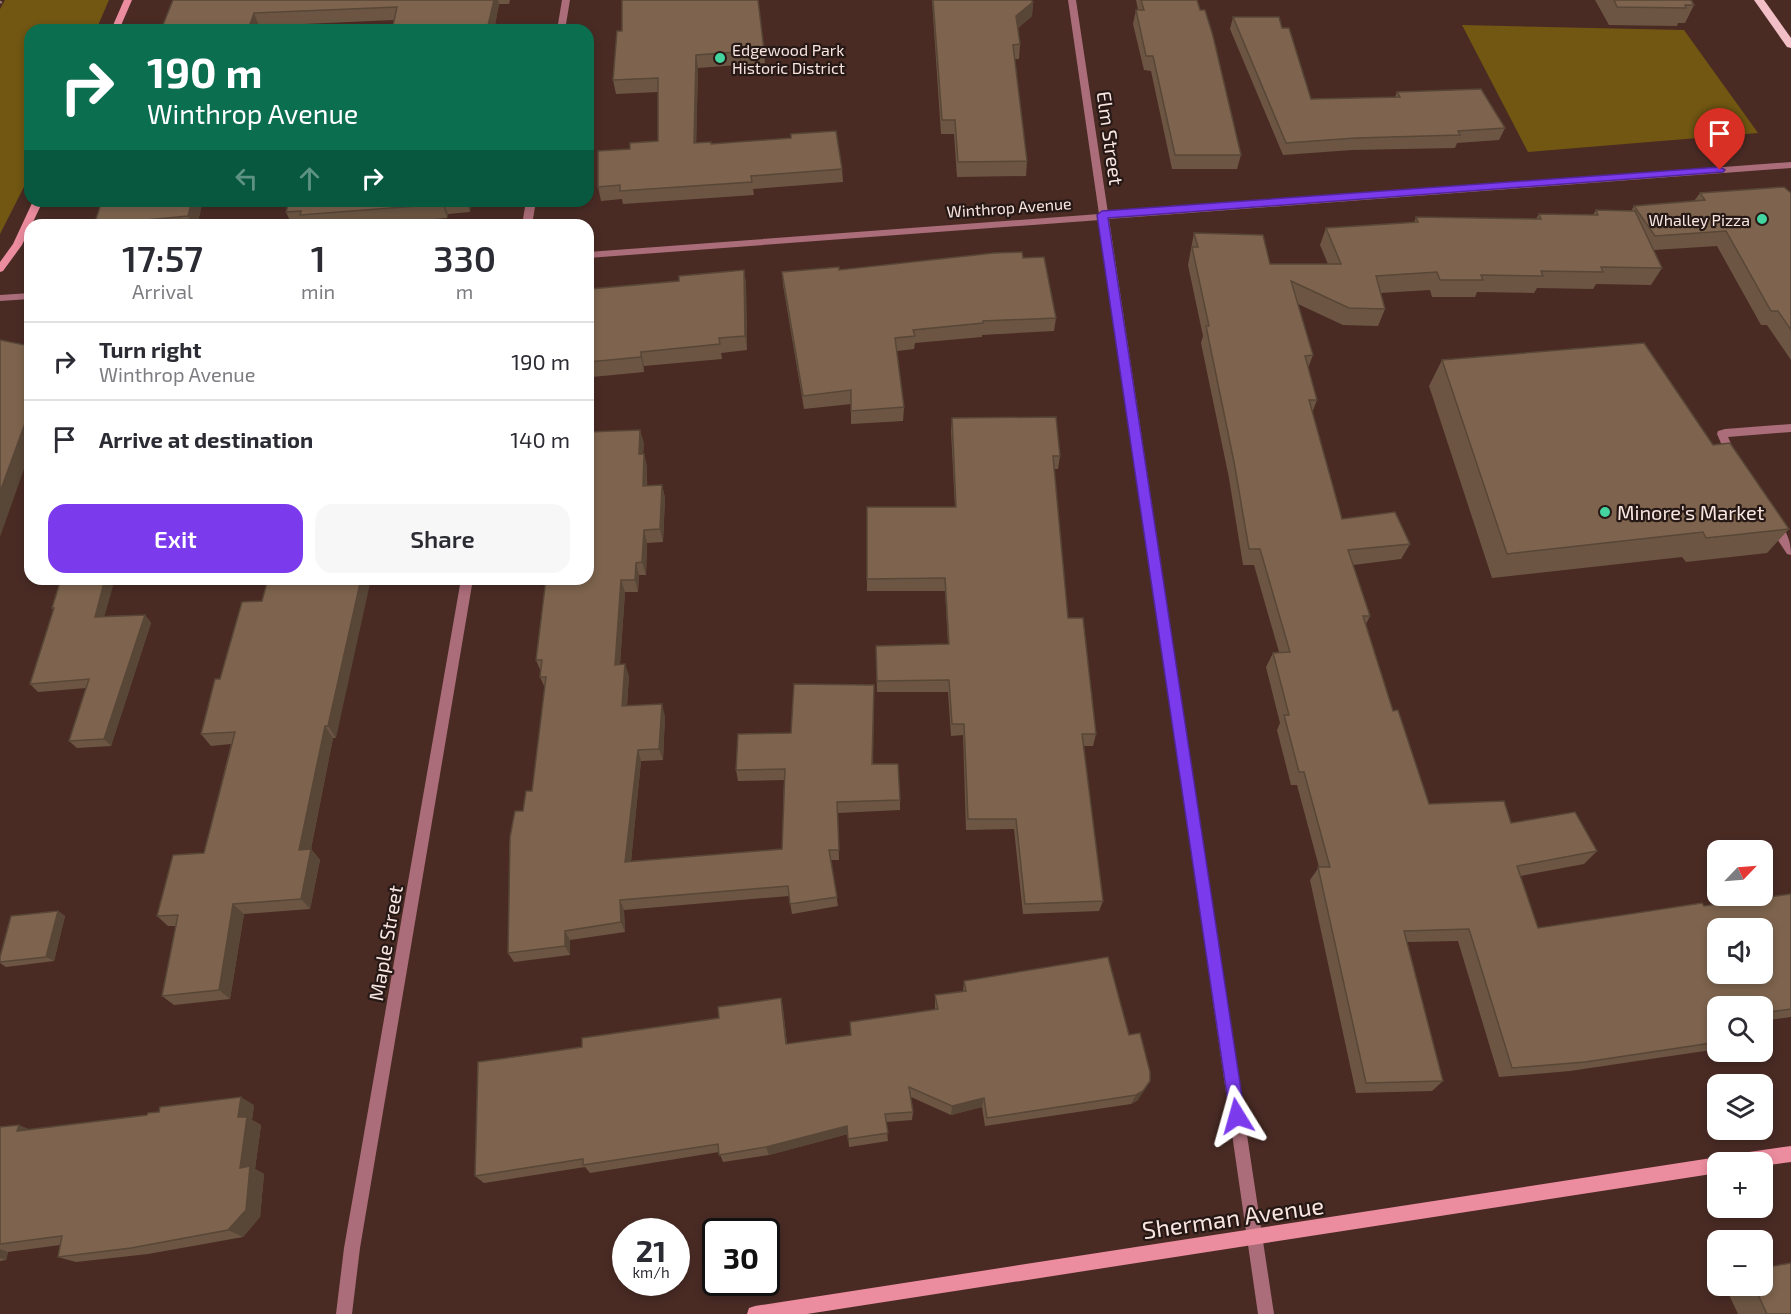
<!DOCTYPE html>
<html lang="en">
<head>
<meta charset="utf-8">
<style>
  body { margin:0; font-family:"Exo 2",sans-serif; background:#f7f7f7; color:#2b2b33; height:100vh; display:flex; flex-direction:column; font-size:22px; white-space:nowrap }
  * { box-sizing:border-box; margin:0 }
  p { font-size:20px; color:#7c7c81 }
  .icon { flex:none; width:33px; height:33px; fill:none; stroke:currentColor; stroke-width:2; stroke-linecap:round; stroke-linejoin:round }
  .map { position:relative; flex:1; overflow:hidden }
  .details { position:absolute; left:24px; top:219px; width:570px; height:366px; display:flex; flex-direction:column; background:#fff; border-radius:18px; box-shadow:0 3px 9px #0003 }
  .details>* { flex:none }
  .top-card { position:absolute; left:24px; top:24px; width:570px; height:183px; border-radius:18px; box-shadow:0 3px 9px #0003; background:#0b6e4f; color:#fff; overflow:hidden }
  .needle { width:39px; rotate:65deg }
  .buttons { position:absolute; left:1707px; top:840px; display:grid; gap:12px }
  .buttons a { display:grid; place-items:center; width:66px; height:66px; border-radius:12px; background:#fff; box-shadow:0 3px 9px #0003; font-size:30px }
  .speed { position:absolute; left:612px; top:1218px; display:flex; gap:12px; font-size:30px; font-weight:700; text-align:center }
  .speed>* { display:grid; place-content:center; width:78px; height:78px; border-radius:50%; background:#fff; box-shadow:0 3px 9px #0003; line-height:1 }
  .speed small { font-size:15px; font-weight:400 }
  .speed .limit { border:3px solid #111; border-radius:9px; background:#fff; color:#111 }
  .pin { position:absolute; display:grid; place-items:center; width:51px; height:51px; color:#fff; margin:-62px -26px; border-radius:50% 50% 50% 0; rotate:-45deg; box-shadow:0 0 6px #0007 }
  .pin .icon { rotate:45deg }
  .me { position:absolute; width:66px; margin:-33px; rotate:352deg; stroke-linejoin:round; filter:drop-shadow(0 0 4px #0008) }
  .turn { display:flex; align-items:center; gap:21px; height:126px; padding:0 24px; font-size:27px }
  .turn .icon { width:78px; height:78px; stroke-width:2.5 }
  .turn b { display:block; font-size:42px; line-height:51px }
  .lanes { display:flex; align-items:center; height:57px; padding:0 24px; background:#0003; justify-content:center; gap:30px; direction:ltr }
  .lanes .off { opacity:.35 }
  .eta { display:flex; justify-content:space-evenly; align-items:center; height:102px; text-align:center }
  .eta b { font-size:36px; font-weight:600; line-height:42px }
  .action { display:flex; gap:12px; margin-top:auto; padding:12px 24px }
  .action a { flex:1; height:69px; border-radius:18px; background:#7c3aed; color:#fff; font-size:24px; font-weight:600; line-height:69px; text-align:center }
  .action a+a { background:#f7f7f7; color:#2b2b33 }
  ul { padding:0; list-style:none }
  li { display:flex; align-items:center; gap:18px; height:78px; padding:0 24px; border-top:2px solid #e1e1e2 }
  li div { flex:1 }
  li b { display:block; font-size:22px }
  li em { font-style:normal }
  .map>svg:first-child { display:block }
  .green { fill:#715712 }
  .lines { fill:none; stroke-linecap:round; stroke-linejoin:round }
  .path { stroke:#9c827c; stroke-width:3; stroke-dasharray:2 2; stroke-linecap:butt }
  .lane { fill:#aa6d79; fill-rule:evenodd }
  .street { fill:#aa6d79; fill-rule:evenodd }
  .secondary { fill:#ec8c9f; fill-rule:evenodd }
  .primary { fill:#f2bfc7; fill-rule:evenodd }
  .wall { fill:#6c5643 }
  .shaded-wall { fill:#584637 }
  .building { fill:#7e644e; stroke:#584637; stroke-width:1.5; fill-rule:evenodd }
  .route { fill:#7c3aed; stroke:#51269a; stroke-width:1.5 }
  .poi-dot { fill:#43d4a0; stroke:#261815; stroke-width:2 }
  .labels { text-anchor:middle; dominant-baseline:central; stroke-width:4.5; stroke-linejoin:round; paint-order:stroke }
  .far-poi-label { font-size:16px; fill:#f9e5e0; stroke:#261815; text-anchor:start }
  .far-street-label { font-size:16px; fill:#f9e5e0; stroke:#261815 }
  .street-label { font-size:20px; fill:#f9e5e0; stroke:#261815 }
  .poi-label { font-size:20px; fill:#f9e5e0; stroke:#261815; text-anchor:start }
  .near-street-label { font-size:24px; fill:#f9e5e0; stroke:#261815 }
</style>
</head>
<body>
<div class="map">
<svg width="1791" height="1314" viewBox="0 0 1791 1314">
  <rect width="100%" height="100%" fill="#492b24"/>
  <g class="green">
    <polygon points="5,0 109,0 96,30 30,30 30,175 0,234 0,9"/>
    <polygon points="1462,25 1684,30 1758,133 1528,152"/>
  </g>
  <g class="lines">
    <polyline class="path" points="0,3 2,0"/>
    <g class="lane">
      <polygon points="1791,424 1791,432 1728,437 1737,456 1732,460 1728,459 1717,434 1718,431 1725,429"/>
      <path d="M1774,521C1787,527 1791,543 1791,555L1787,554L1768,525Z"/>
    </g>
    <g class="street">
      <polygon points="562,0 570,0 565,30 557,30"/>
      <polygon points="1068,0 1076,0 1108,213 1791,162 1791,168 1109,219 1274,1314 1258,1314 1100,220 588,258 588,252 1099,214"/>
      <polygon points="526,201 536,201 532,225 522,225"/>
      <polygon points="30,293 30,299 0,301 0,295"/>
      <polygon points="461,579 473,579 360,1248 352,1314 336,1314 344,1248"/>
    </g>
    <g class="secondary">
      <polygon points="124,0 132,0 119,30 111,30"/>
      <polygon points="33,201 43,201 22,245 3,271 0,272 0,262 13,244"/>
      <polygon points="1791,1146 1791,1162 1762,1166 1762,1162 1727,1162 1730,1157 1735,1154"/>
      <polygon points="1718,1157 1723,1160 1725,1162 1718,1162 1718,1173 807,1314 747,1314 749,1308 755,1306"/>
    </g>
    <polygon class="primary" points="1754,0 1764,0 1791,38 1791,48 1787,47"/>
  </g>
  <g class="wall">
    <polygon points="173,0 510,0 509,4 499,4 494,30 392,30 394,20 259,26"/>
    <polygon points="932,0 1031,0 1033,2 1032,16 1018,28 1020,44 1019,59 1014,59 1027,161 1026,176 957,177 954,134 941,134"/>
    <polygon points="1136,0 1197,0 1241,155 1237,169 1172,169 1151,71 1144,70 1133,24 1136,10 1138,10"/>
    <polygon points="1595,0 1691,0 1694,5 1685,23 1678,23 1677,26 1609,25"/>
    <polygon points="1233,17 1282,28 1311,99 1395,97 1397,92 1505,128 1499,140 1457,143 1455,148 1352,150 1283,155 1230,29"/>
    <polygon points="622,31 764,50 765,63 698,68 696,143 711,144 842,169 843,182 753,189 754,195 623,204 622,199 601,201 598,187 630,149 658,141 658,92 616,94 613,80"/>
    <polygon points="1700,193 1791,193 1791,360 1767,325 1761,325 1717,246 1654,250 1662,268 1651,285 1596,284 1593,289 1537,288 1534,293 1477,292 1475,297 1432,297 1430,290 1380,293 1385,309 1378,326 1343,325 1298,304 1313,355 1308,368 1317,400 1312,413 1342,519 1410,544 1401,559 1353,565 1370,616 1366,624 1393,711 1429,804 1511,823 1597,851 1584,864 1520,876 1538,928 1791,894 1791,1017 1762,1021 1762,1006 1718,1006 1718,1049 1570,1071 1499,1077 1458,941 1407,942 1443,1081 1432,1091 1356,1093 1310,880 1319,867 1297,785 1291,785 1277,730 1280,723 1266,667 1273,653 1279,652 1254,565 1243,565 1229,478 1201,343 1203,336 1188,265 1194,233 1270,264 1328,264 1320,245 1326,228 1414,223 1416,217 1536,219 1539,214 1593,215 1596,210 1631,211 1634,206 1694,201"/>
    <polygon points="102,201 203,201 197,225 94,225"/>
    <polygon points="289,201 471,201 470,212 448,214 447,218 361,225 292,225 286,212"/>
    <polygon points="1023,258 1056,318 1054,331 982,335 982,337 915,343 914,349 897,351 904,407 903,421 851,424 851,404 804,409 783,285 782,272 839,270"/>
    <polygon points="744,270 746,284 747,350 721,353 722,359 644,366 644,372 592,377 588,363 679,281"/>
    <polygon points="1442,360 1713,445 1789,529 1767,553 1686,562 1682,557 1492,578 1429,386"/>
    <polygon points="952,418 1060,456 1058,469 1054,469 1068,618 1096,734 1093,746 1083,746 1103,901 1099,911 1023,914 1014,829 966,830 963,735 951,736 948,692 877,692 876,646 948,644 945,591 867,591 867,579 955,507 951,431"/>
    <polygon points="644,443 643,454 644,454 647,467 647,486 662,485 665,498 663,542 647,543 646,575 639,575 638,592 625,592 620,664 629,676 627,706 665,716 663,760 641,761 631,861 782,849 784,780 738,781 736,770 791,733 874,685 873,764 900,800 900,810 838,813 839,860 831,860 838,906 792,914 789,896 624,910 625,932 570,940 570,955 514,962 508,953 523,811 532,791 545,688 540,677 541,672 536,660"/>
    <polygon points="61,579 104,616 145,615 151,623 111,746 77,748 69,741 86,688 38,692 30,684 54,610 52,608"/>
    <polygon points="262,601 336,738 333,738 311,849 320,860 310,909 244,914 230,999 174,1005 162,996 176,926 168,926 157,916 204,853 231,744 211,746 201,734 220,679"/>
    <polygon points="58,911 65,916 54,961 6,967 0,963 0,957"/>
    <polygon points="1108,957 1138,1100 1131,1104 985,1126 982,1107 951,1115 911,1097 913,1112 912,1120 886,1122 888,1141 849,1147 848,1134 769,1155 723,1162 719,1152 590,1173 585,1167 484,1183 475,1176 582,1047 719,1018 781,998 783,1009 787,1044 851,1035 935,1010 935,995 963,992 964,981"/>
    <polygon points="254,1105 252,1120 261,1125 255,1169 264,1174 260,1217 243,1237 148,1254 76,1262 58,1257 60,1245 8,1252 6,1260 0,1261 0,1127 19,1125 30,1130"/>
    <polygon points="1725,1286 1762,1286 1791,1314 1738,1314"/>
  </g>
  <g class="shaded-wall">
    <polygon points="494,0 498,0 499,4 494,30 487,30"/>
    <polygon points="1033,2 1032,16 1015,30 1016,16"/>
    <polygon points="254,13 259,26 258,30 248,30"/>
    <polygon points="696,55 698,68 696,157 694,143"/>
    <polygon points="192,201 203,201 197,225 193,225 188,216"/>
    <polygon points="443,201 448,214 447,218 443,204"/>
    <polygon points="466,201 471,201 470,212"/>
    <polygon points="744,270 746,284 747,350 745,336"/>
    <polygon points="641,352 644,366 644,372 641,357"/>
    <polygon points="27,418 30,423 30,452 0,537 0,492"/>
    <polygon points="640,430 644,443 642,467 639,454"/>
    <polygon points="644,454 647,467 646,499 643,486"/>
    <polygon points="662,485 665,498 663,542 660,529"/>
    <polygon points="644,530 647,543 646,575 642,562"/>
    <polygon points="636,563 639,575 638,592 635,580"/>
    <polygon points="105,579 115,579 102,625 95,617"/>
    <polygon points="361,579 371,579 336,738 328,726"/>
    <polygon points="621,580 625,592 619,677 615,665"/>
    <polygon points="145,615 151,623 111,746 104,739"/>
    <polygon points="625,664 629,676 626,718 622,706"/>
    <polygon points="662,704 665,716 663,760 659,749"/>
    <polygon points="325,726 333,738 311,849 320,860 310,909 301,899 299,850"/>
    <polygon points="638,750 641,761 630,872 625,862"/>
    <polygon points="620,900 624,910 625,932 621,922"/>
    <polygon points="233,904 244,914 230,999 219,990"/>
    <polygon points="58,911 65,916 54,961 46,957"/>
    <polygon points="565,931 570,940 570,955 565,946"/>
    <polygon points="781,998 783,1009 788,1054 786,1044"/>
    <polygon points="1150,1081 1138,1100 1131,1104 1136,1095"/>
    <polygon points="241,1097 254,1105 252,1120 261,1125 255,1169 264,1174 260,1217 243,1237 228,1230 240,1168 238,1117"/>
    <polygon points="984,1098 982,1107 951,1115 952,1106"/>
    <polygon points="19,1125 37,1133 17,1131"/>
    <polygon points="847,1126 848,1134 769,1155 766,1147"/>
    <polygon points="0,1249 8,1252 6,1260 0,1258"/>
  </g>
  <g class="building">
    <polygon points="173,0 494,0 487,30 392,30 397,7 254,13 248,30 161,30"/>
    <polygon points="622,0 758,0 764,50 696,55 694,143 711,142 711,144 791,138 791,134 836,131 842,169 751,176 752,182 620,191 620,185 598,187 598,151 630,149 630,143 658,141 658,78 613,80 617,31 622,31"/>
    <polygon points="933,0 1031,0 1033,2 1016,16 1020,44 1013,45 1027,161 958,162 955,120 942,120"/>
    <polygon points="1141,0 1197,0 1200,10 1205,10 1213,36 1241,155 1175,155 1153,56 1146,56 1136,10 1144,10"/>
    <polygon points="1614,0 1691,0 1694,5 1685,5 1686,8 1617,7"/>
    <polygon points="1233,17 1279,17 1282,28 1289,28 1311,99 1400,97 1397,92 1481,89 1505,128 1458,131 1460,135 1356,138 1286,143"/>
    <polygon points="1784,187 1791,193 1791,330 1778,311 1771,311 1726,231 1655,236 1634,206 1705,200 1700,193"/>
    <polygon points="102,201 192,201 188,216 94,225"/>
    <polygon points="289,201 443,201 443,204 300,215 301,211 286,212"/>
    <path d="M1596,210L1635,211L1662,268L1601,267L1603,272L1541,271L1543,276L1481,275L1483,280H1440L1437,272L1376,276L1385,309L1349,308L1291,281L1313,355L1305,356L1317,400H1309L1342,519L1395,512L1410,544L1348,550L1370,616H1363L1393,711L1398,710L1429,804L1504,801L1511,823L1575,812L1597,851L1517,866L1538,928L1702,903L1704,906L1791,894V1009L1763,1013L1765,1016L1762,1017V1006H1718V1042L1585,1062L1512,1068L1469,929L1404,931L1443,1081L1366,1083L1318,867H1330L1304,772H1299L1284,715H1289L1273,653L1290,652L1260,549H1249L1234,462L1206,326H1209L1192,247H1198L1194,233L1263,235L1270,264H1341L1326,228L1418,222L1416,217L1541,219L1539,214L1598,215ZM1718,928H1762V974H1718Z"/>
    <polygon points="1022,252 1023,258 1044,257 1056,318 983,321 983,323 913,330 915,336 895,338 904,407 851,411 851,390 803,396 782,272 839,267 839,270 994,253"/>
    <polygon points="744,270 745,336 719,338 720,344 641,352 641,357 588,362 590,289 679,281 679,276"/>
    <polygon points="0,340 30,346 30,418 27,418 0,492"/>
    <polygon points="1644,343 1713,445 1730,443 1789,529 1706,538 1703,532 1507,554 1442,360"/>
    <polygon points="1056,417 1060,456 1053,456 1068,618 1083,618 1096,734 1082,734 1103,901 1025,904 1016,819 968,819 964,724 952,724 949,680 877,681 876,646 949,644 945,578 867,579 867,507 956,507 952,418"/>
    <polygon points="640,430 639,454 644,454 643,486 662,485 660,529 644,530 642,562 636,563 635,580 621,580 615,665 625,664 622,706 662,704 659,749 638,750 625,862 782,849 785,769 736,770 738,734 791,733 794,684 874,685 872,764 898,764 900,800 837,802 839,850 829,850 837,897 790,904 788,886 620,900 621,922 565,931 565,946 508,953 510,837 515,811 523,811 526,791 532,791 546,677 540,677 542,660 536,660 546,579 588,579 588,432"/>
    <polygon points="61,579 105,579 95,617 145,615 104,739 69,741 89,679 30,684 54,608 52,608"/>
    <polygon points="268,579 361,579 328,726 325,726 299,850 311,849 301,899 233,904 219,990 162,996 178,915 157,916 173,855 204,853 235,732 201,734 215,679 220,679 242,602 262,601"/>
    <polygon points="58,911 46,957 0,962 0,957 11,916"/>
    <polygon points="1108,957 1129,1035 1140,1033 1150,1072 1150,1081 1143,1091 1136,1095 987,1118 984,1098 952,1106 909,1087 913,1112 885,1114 888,1133 848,1139 847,1126 766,1147 719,1155 718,1144 583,1165 583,1159 475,1176 478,1062 582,1047 582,1038 719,1018 718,1007 781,998 786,1044 851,1035 850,1022 938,1009 935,995 966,991 964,981"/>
    <polygon points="241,1097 238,1117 247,1117 240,1168 250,1166 246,1210 228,1230 131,1248 58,1257 62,1236 0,1244 0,1127 19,1125 17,1131 147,1115 148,1113 159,1112 160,1107"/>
    <polygon points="1791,1263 1791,1314 1767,1314 1754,1286 1762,1286 1762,1268"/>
  </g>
  <polygon class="route" points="1720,167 1725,170 1723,172 1108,218 1245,1116 1243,1122 1237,1124 1231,1122 1097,215 1102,211"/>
  <g class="poi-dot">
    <circle cx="720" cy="58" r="6"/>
    <circle cx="1762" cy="219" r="6"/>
    <circle cx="1605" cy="512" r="6"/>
  </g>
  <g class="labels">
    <g class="far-poi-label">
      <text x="732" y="49">Edgewood Park<tspan x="732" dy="18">Historic District</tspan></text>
      <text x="1750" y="219" text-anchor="end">Whalley Pizza</text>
    </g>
    <g class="far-street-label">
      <text transform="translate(1009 207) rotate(-4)">Winthrop Avenue</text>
    </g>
    <g class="street-label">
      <text transform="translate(1111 138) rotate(82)">Elm Street</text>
      <text transform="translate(385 943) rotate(-80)">Maple Street</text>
    </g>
    <g class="poi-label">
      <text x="1617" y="512">Minore's Market</text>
    </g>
    <g class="near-street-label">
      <text transform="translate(1233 1217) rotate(-8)">Sherman Avenue</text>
    </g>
  </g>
</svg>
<div class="buttons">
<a><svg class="needle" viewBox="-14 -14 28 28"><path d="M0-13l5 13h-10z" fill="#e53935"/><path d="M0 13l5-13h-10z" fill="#7c7c81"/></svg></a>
<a><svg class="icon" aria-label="sound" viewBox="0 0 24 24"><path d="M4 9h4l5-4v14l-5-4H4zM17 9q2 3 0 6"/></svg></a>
<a><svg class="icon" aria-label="search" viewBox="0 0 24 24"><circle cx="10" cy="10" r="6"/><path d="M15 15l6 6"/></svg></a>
<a><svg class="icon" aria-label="layers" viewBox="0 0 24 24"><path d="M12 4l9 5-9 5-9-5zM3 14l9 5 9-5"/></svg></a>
<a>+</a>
<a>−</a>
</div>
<div class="speed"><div>21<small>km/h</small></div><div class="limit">30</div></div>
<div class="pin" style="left:1720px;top:170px;background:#d93025"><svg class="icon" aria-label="arrive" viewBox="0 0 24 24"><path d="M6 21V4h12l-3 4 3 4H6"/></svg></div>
<svg class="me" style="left:1237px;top:1116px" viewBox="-20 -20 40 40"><path d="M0-17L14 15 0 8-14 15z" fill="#7c3aed" stroke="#fff" stroke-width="4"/></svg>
<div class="top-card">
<div class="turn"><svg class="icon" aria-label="right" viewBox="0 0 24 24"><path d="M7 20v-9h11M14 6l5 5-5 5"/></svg><div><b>190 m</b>Winthrop Avenue</div></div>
<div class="lanes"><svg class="icon off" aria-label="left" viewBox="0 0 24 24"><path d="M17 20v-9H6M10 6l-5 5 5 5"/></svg><svg class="icon off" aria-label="ahead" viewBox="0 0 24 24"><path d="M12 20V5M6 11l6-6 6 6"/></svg><svg class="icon" aria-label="right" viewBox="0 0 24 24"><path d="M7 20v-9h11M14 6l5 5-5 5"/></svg></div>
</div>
<section class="details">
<div class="eta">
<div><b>17:57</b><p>Arrival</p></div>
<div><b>1</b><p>min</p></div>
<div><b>330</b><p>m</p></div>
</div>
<ul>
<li><svg class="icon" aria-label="right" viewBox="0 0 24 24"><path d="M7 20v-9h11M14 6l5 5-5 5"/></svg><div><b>Turn right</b><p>Winthrop Avenue</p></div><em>190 m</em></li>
<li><svg class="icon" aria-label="arrive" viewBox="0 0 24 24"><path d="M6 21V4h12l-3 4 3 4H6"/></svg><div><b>Arrive at destination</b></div><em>140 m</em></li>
</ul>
<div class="action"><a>Exit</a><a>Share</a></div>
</section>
</div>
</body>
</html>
